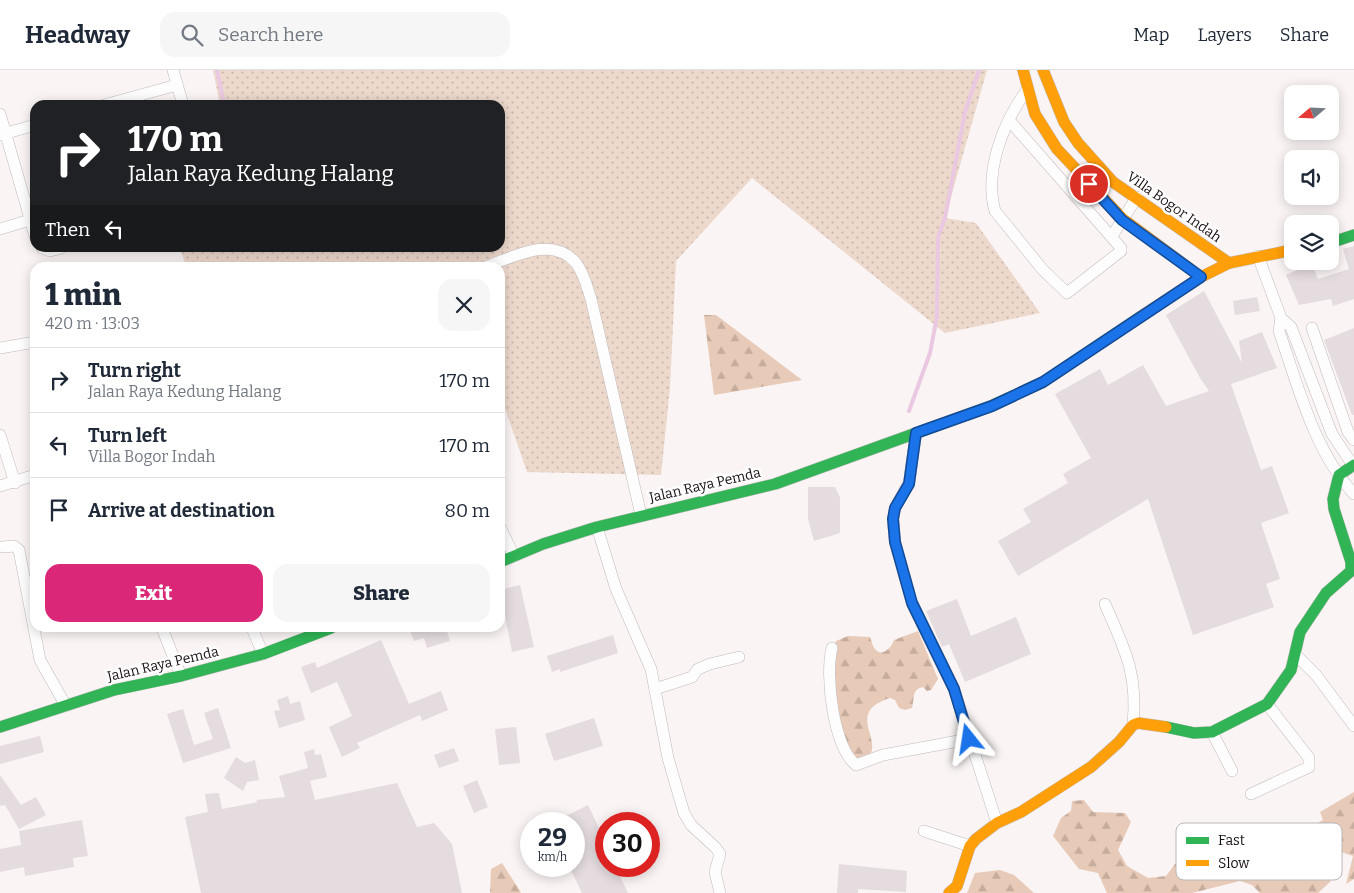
<!DOCTYPE html>
<html lang="en">
<head>
<meta charset="utf-8">
<style>
  body { margin:0; font-family:Bitter,serif; background:#f6f6f7; color:#1f2937; height:100vh; display:flex; flex-direction:column; font-size:19px; white-space:nowrap }
  * { box-sizing:border-box; margin:0 }
  p { font-size:16px; color:#747a83 }
  .icon { flex:none; width:28px; height:28px; fill:none; stroke:currentColor; stroke-width:2; stroke-linecap:round; stroke-linejoin:round }
  .map { position:relative; flex:1; overflow:hidden }
  .drawer { position:absolute; left:30px; top:192px; width:475px; height:370px; display:flex; flex-direction:column; background:#fff; border-radius:15px; box-shadow:0 2px 12px #0003 }
  .drawer>* { flex:none }
  .hud { position:absolute; left:30px; top:30px; width:475px; height:152px; border-radius:15px; box-shadow:0 2px 12px #0003; background:#202124; color:#fff; overflow:hidden }
  .needle { width:32px; rotate:251deg }
  .buttons { position:absolute; left:1284px; top:15px; display:grid; gap:10px }
  .buttons a { display:grid; place-items:center; width:55px; height:55px; border-radius:10px; background:#fff; box-shadow:0 2px 12px #0003; font-size:25px }
  .speed { position:absolute; left:520px; top:742px; display:flex; gap:10px; font-size:25px; font-weight:700; text-align:center }
  .speed>* { display:grid; place-content:center; width:65px; height:65px; border-radius:50%; background:#fff; box-shadow:0 2px 12px #0003; line-height:1 }
  .speed small { font-size:12px; font-weight:400 }
  .speed .limit { border:8px solid #d22; background:#fff; color:#111 }
  .pin { position:absolute; display:grid; place-items:center; width:42px; height:42px; color:#fff; margin:-21px; border:2px solid #fff; border-radius:50%; box-shadow:0 1px 5px #0007 }
  .me { position:absolute; width:55px; margin:-28px; rotate:345deg; stroke-linejoin:round; filter:drop-shadow(0 0 4px #0008) }
  .turn { display:flex; align-items:center; gap:18px; height:105px; padding:0 15px; font-size:22px }
  .turn .icon { width:65px; height:65px; stroke-width:2.5 }
  .turn b { display:block; font-size:35px; line-height:42px }
  .then { display:flex; align-items:center; height:48px; padding:0 15px; background:#0003; gap:10px; font-size:19px }
  .round { display:grid; place-items:center; flex:none; width:52px; height:52px; border-radius:15px; background:#f6f6f7 }
  .head { display:flex; align-items:center; justify-content:space-between; height:85px; padding:0 15px }
  h1 { font-size:30px; font-weight:800; line-height:38px }
  .primary-button { display:flex; gap:10px; margin-top:auto; padding:10px 15px }
  .primary-button a { flex:1; height:58px; border-radius:15px; background:#db2777; color:#fff; font-size:20px; font-weight:800; line-height:58px; text-align:center }
  .primary-button a+a { background:#f6f6f7; color:#1f2937 }
  ul { padding:0; list-style:none }
  li { display:flex; align-items:center; gap:15px; height:65px; padding:0 15px; border-top:1px solid #e0e1e3 }
  li div { flex:1 }
  li b { display:block; font-size:19px }
  li em { font-style:normal }
  header { display:flex; align-items:center; gap:30px; box-sizing:border-box; height:70px; padding:0 25px; background:#fff; border-bottom:1px solid #e0e1e3 }
  header strong { font-size:24px }
  nav { display:flex; gap:28px; margin-inline-start:auto; font-size:18px }
  .search { width:350px; height:45px; background:#f6f6f7; display:flex; align-items:center; gap:12px; box-sizing:border-box; padding:0 18px; border-radius:15px; color:#747a83; font-size:19px }
  .map>svg:first-child { display:block }
  .grass { fill:url(#grass-dots) }
  .forest { fill:url(#forest-firs) }
  .lines { fill:none; stroke-linecap:round; stroke-linejoin:round }
  .stream { stroke:#ebc8e1; stroke-width:4 }
  .building { fill:#e4dcde }
  .street-casing { stroke:#c1baba; stroke-width:12 }
  .fast-casing { stroke:#c1baba; stroke-width:12 }
  .slow-casing { stroke:#c1baba; stroke-width:12 }
  .street { stroke:#fefdfd; stroke-width:11 }
  .fast { stroke:#30b455; stroke-width:11 }
  .slow { stroke:#ff9f0a; stroke-width:11 }
  .route-casing { stroke:#114b97; stroke-width:12 }
  .route { stroke:#1a73e8; stroke-width:9 }
  .labels { text-anchor:middle; dominant-baseline:central; stroke-width:5; stroke-linejoin:round; paint-order:stroke }
  .street-label { font-size:14px; fill:#181011; stroke:#fff }
  .key { fill:#fff; stroke:#bab7b8; stroke-width:1 }
  .key-label { font-size:14px; fill:#181011 }
</style>
</head>
<body>
<header>
<strong>Headway</strong>
<div class="search"><svg class="icon" aria-label="search" viewBox="0 0 24 24"><circle cx="10" cy="10" r="6"/><path d="M15 15l6 6"/></svg>Search here</div>
<nav><a>Map</a><a>Layers</a><a>Share</a></nav>
</header>
<div class="map">
<svg width="1354" height="823" viewBox="0 0 1354 823">
  <defs>
    <pattern id="grass-dots" width="8" height="8" patternUnits="userSpaceOnUse" patternTransform="scale(1.25)"><rect width="8" height="8" fill="#edd8cc"/><path d="M2 2h.1M6 6h.1" fill="none" stroke="#cab8ae" stroke-width="1.8" stroke-linecap="round"/></pattern>
    <pattern id="forest-firs" width="22" height="20" patternUnits="userSpaceOnUse" patternTransform="scale(1.25)"><rect width="22" height="20" fill="#e7cab7"/><path d="M5 1l3.5 6h-7zM16 11l3.5 6h-7z" fill="#c5ac9c"/></pattern>
  </defs>
  <rect width="100%" height="100%" fill="#faf4f4"/>
  <polygon class="grass" points="213,0 987,0 945,148 976,153 1040,243 945,263 752,108 676,191 670,318 661,405 527,402 500,324 500,198 186,197 180,178 500,178 500,35 220,35"/>
  <g class="forest">
    <polygon points="704,245 716,245 802,310 714,325"/>
    <path d="M918,561L938,609L931,620L927,621L923,617C911,620 915,627 912,638L905,640L899,638L895,630L890,628C839,644 895,676 860,694L843,670L828,596L836,571L848,566L870,567C871,570 873,577 875,579C882,588 892,577 894,570Z"/>
    <polygon points="1354,722 1354,809 1346,814 1353,786 1341,782 1330,812 1318,823 1260,823 1252,815 1240,811 1192,823 1107,823 1098,803 1079,799 1053,766 1061,748 1071,741 1072,731 1084,730 1093,742 1125,743 1131,752 1118,780 1127,796 1148,808 1166,806 1175,794 1242,759 1258,784 1323,750 1320,742"/>
    <polygon points="502,793 520,821 521,823 490,823 491,799"/>
    <polygon points="1000,800 1014,805 1034,823 967,823 975,803"/>
  </g>
  <g class="lines">
    <g class="stream">
      <polyline points="217,0 223,29 220,35"/>
      <polyline points="909,341 930,283 937,246 938,167 945,148 965,42 979,0"/>
    </g>
  </g>
  <g class="building">
    <polygon points="1354,176 1354,229 1333,236 1331,229 1299,235 1286,205 1312,194 1318,209 1349,199 1343,179"/>
    <polygon points="1204,221 1242,293 1239,271 1262,262 1277,298 1231,314 1261,400 1272,396 1289,443 1261,453 1280,509 1266,514 1274,537 1193,565 1148,429 1018,506 998,471 1031,452 1023,439 1068,413 1063,404 1091,388 1055,324 1100,299 1108,315 1143,295 1166,336 1209,321 1200,308 1166,245"/>
    <polygon points="1257,227 1260,241 1235,245 1233,231"/>
    <polygon points="1354,258 1354,345 1352,345 1324,270"/>
    <polygon points="808,417 835,417 840,427 840,463 814,471 808,449"/>
    <polygon points="520,515 534,577 512,582 500,520"/>
    <polygon points="957,529 971,566 1016,547 1031,584 965,612 949,574 942,577 926,541"/>
    <polygon points="409,558 446,558 450,571 427,578 424,568 414,571"/>
    <polygon points="613,565 618,583 560,602 560,599 552,602 547,586"/>
    <polygon points="381,570 409,634 441,621 448,640 422,651 420,645 357,673 360,678 342,687 329,657 352,646 337,612 311,623 301,597 315,592 317,598"/>
    <polygon points="288,626 290,634 300,631 305,650 279,658 274,641 280,640 277,630"/>
    <polygon points="218,638 231,678 183,693 167,644 183,639 194,675 213,669 204,643"/>
    <polygon points="594,648 603,676 554,691 545,664"/>
    <polygon points="516,657 520,693 499,695 495,659"/>
    <polygon points="40,666 44,682 0,694 0,676"/>
    <polygon points="454,678 459,691 439,698 434,685"/>
    <polygon points="314,679 315,685 321,684 327,707 310,711 315,730 397,713 417,757 434,753 452,774 462,823 201,823 185,747 208,742 205,724 219,723 222,739 258,732 256,730 285,727 279,706 308,698 304,682"/>
    <polygon points="236,687 245,693 255,690 259,710 247,712 243,721 224,708"/>
    <polygon points="0,705 21,735 36,727 46,745 19,759 5,735 0,736"/>
    <polygon points="477,710 488,737 474,743 463,716"/>
    <polygon points="588,735 599,758 602,756 606,764 606,796 641,796 620,806 628,823 582,823 569,796 574,796 574,754 550,754"/>
    <polygon points="82,750 88,786 73,788 74,797 25,806 24,797 0,802 0,779 21,775 19,761"/>
    <polygon points="839,794 907,801 906,822 858,819 858,823 837,823"/>
  </g>
  <g class="lines">
    <defs>
      <g id="street">
        <polyline points="173,0 183,35"/>
        <polyline points="104,35 177,15"/>
        <polyline points="0,44 35,166"/>
        <path d="M1009,50L1121,178V181L1067,223L1043,200L995,141C984,102 1003,52 1027,20"/>
        <polyline points="0,65 35,55"/>
        <polyline points="0,159 30,150"/>
        <polyline points="1112,166 1137,127"/>
        <polyline points="42,178 50,181 61,178"/>
        <polyline points="1258,186 1281,248 1291,257 1332,364 1354,397"/>
        <path d="M483,198C511,188 552,164 576,193C584,203 587,217 591,229L641,445"/>
        <path d="M1281,248L1279,261C1298,316 1314,381 1354,424"/>
        <polyline points="1312,258 1348,362 1354,370"/>
        <polyline points="0,278 35,272"/>
        <polyline points="916,363 909,413 895,438 893,449 895,472 912,533 954,619 997,753"/>
        <polyline points="0,365 15,413"/>
        <polyline points="0,416 35,405"/>
        <polyline points="500,457 514,486"/>
        <polyline points="597,457 616,519 651,599 668,688 684,743 691,755 716,778 720,784 715,802 720,823"/>
        <polyline points="3,477 14,476 19,480 40,590 66,636"/>
        <path d="M1105,534C1125,580 1138,603 1133,655"/>
        <polyline points="162,558 181,606"/>
        <polyline points="252,558 263,584"/>
        <path d="M832,578C825,605 833,676 856,695L883,685L969,669"/>
        <polyline points="1295,584 1316,605 1354,656"/>
        <polyline points="655,619 692,607 698,599 710,594 739,587"/>
        <polyline points="1212,662 1232,701"/>
        <polyline points="1251,724 1309,697 1309,688 1267,634"/>
        <polyline points="924,761 970,776"/>
      </g>
      <g id="fast">
        <polyline points="1330,173 1354,165"/>
        <polyline points="500,492 543,474 597,457 775,414 991,336 1043,312 1140,247"/>
        <polyline points="0,657 114,620 181,606 263,584 331,558"/>
        <polyline points="1166,657 1194,663 1212,662 1267,634 1291,600 1300,562 1326,523 1351,501 1351,492 1334,439 1333,429 1339,405 1354,395"/>
      </g>
      <g id="slow">
        <polyline points="1023,0 1035,44 1057,79 1123,149 1201,207"/>
        <polyline points="1043,0 1064,52 1078,73 1113,112 1229,193"/>
        <polyline points="1140,247 1201,207 1229,193 1292,180"/>
        <polyline points="949,823 957,816 970,776 976,769 997,753 1021,742 1091,697 1119,672 1133,655 1138,653 1166,657"/>
      </g>
    </defs>
    <use href="#street" class="street-casing"/>
    <use href="#fast" class="fast-casing"/>
    <use href="#slow" class="slow-casing"/>
    <use href="#street" class="street"/>
    <use href="#fast" class="fast"/>
    <use href="#slow" class="slow"/>
  </g>
  <g class="lines">
    <defs>
      <polyline id="route" points="969,669 954,619 912,533 895,472 893,449 895,438 909,414 916,363 992,336 1043,312 1201,207 1122,150 1089,114"/>
    </defs>
    <use href="#route" class="route-casing"/>
    <use href="#route" class="route"/>
  </g>
  <g class="labels">
    <g class="street-label">
      <text transform="translate(1174 137) rotate(35)">Villa Bogor Indah</text>
      <text transform="translate(705 415) rotate(-13)">Jalan Raya Pemda</text>
      <text transform="translate(163 594) rotate(-13)">Jalan Raya Pemda</text>
    </g>
  </g>
  <rect x="1176" y="753" width="166" height="57" rx="8" class="key"/>
  <rect x="1186" y="767" width="23" height="7" fill="#30b455"/>
  <rect x="1186" y="790" width="23" height="6" fill="#ff9f0a"/>
  <g class="key-label">
    <text x="1218" y="775">Fast</text>
    <text x="1218" y="798">Slow</text>
  </g>
</svg>
<div class="buttons">
<a><svg class="needle" viewBox="-14 -14 28 28"><path d="M0-13l5 13h-10z" fill="#e53935"/><path d="M0 13l5-13h-10z" fill="#747a83"/></svg></a>
<a><svg class="icon" aria-label="sound" viewBox="0 0 24 24"><path d="M4 9h4l5-4v14l-5-4H4zM17 9q2 3 0 6"/></svg></a>
<a><svg class="icon" aria-label="layers" viewBox="0 0 24 24"><path d="M12 4l9 5-9 5-9-5zM3 14l9 5 9-5"/></svg></a>
</div>
<div class="speed"><div>29<small>km/h</small></div><div class="limit">30</div></div>
<div class="pin" style="left:1089px;top:114px;background:#d93025"><svg class="icon" aria-label="arrive" viewBox="0 0 24 24"><path d="M6 21V4h12l-3 4 3 4H6"/></svg></div>
<svg class="me" style="left:969px;top:669px" viewBox="-20 -20 40 40"><path d="M0-17L14 15 0 8-14 15z" fill="#1a73e8" stroke="#fff" stroke-width="4"/></svg>
<div class="hud">
<div class="turn"><svg class="icon" aria-label="right" viewBox="0 0 24 24"><path d="M7 20v-9h11M14 6l5 5-5 5"/></svg><div><b>170 m</b>Jalan Raya Kedung Halang</div></div>
<div class="then">Then<svg class="icon" aria-label="left" viewBox="0 0 24 24"><path d="M17 20v-9H6M10 6l-5 5 5 5"/></svg></div>
</div>
<section class="drawer">
<div class="head"><div><h1>1 min</h1><p>420 m · 13:03</p></div><a class="round"><svg class="icon" aria-label="close" viewBox="0 0 24 24"><path d="M6 6l12 12M18 6L6 18"/></svg></a></div>
<ul>
<li><svg class="icon" aria-label="right" viewBox="0 0 24 24"><path d="M7 20v-9h11M14 6l5 5-5 5"/></svg><div><b>Turn right</b><p>Jalan Raya Kedung Halang</p></div><em>170 m</em></li>
<li><svg class="icon" aria-label="left" viewBox="0 0 24 24"><path d="M17 20v-9H6M10 6l-5 5 5 5"/></svg><div><b>Turn left</b><p>Villa Bogor Indah</p></div><em>170 m</em></li>
<li><svg class="icon" aria-label="arrive" viewBox="0 0 24 24"><path d="M6 21V4h12l-3 4 3 4H6"/></svg><div><b>Arrive at destination</b></div><em>80 m</em></li>
</ul>
<div class="primary-button"><a>Exit</a><a>Share</a></div>
</section>
</div>
</body>
</html>
